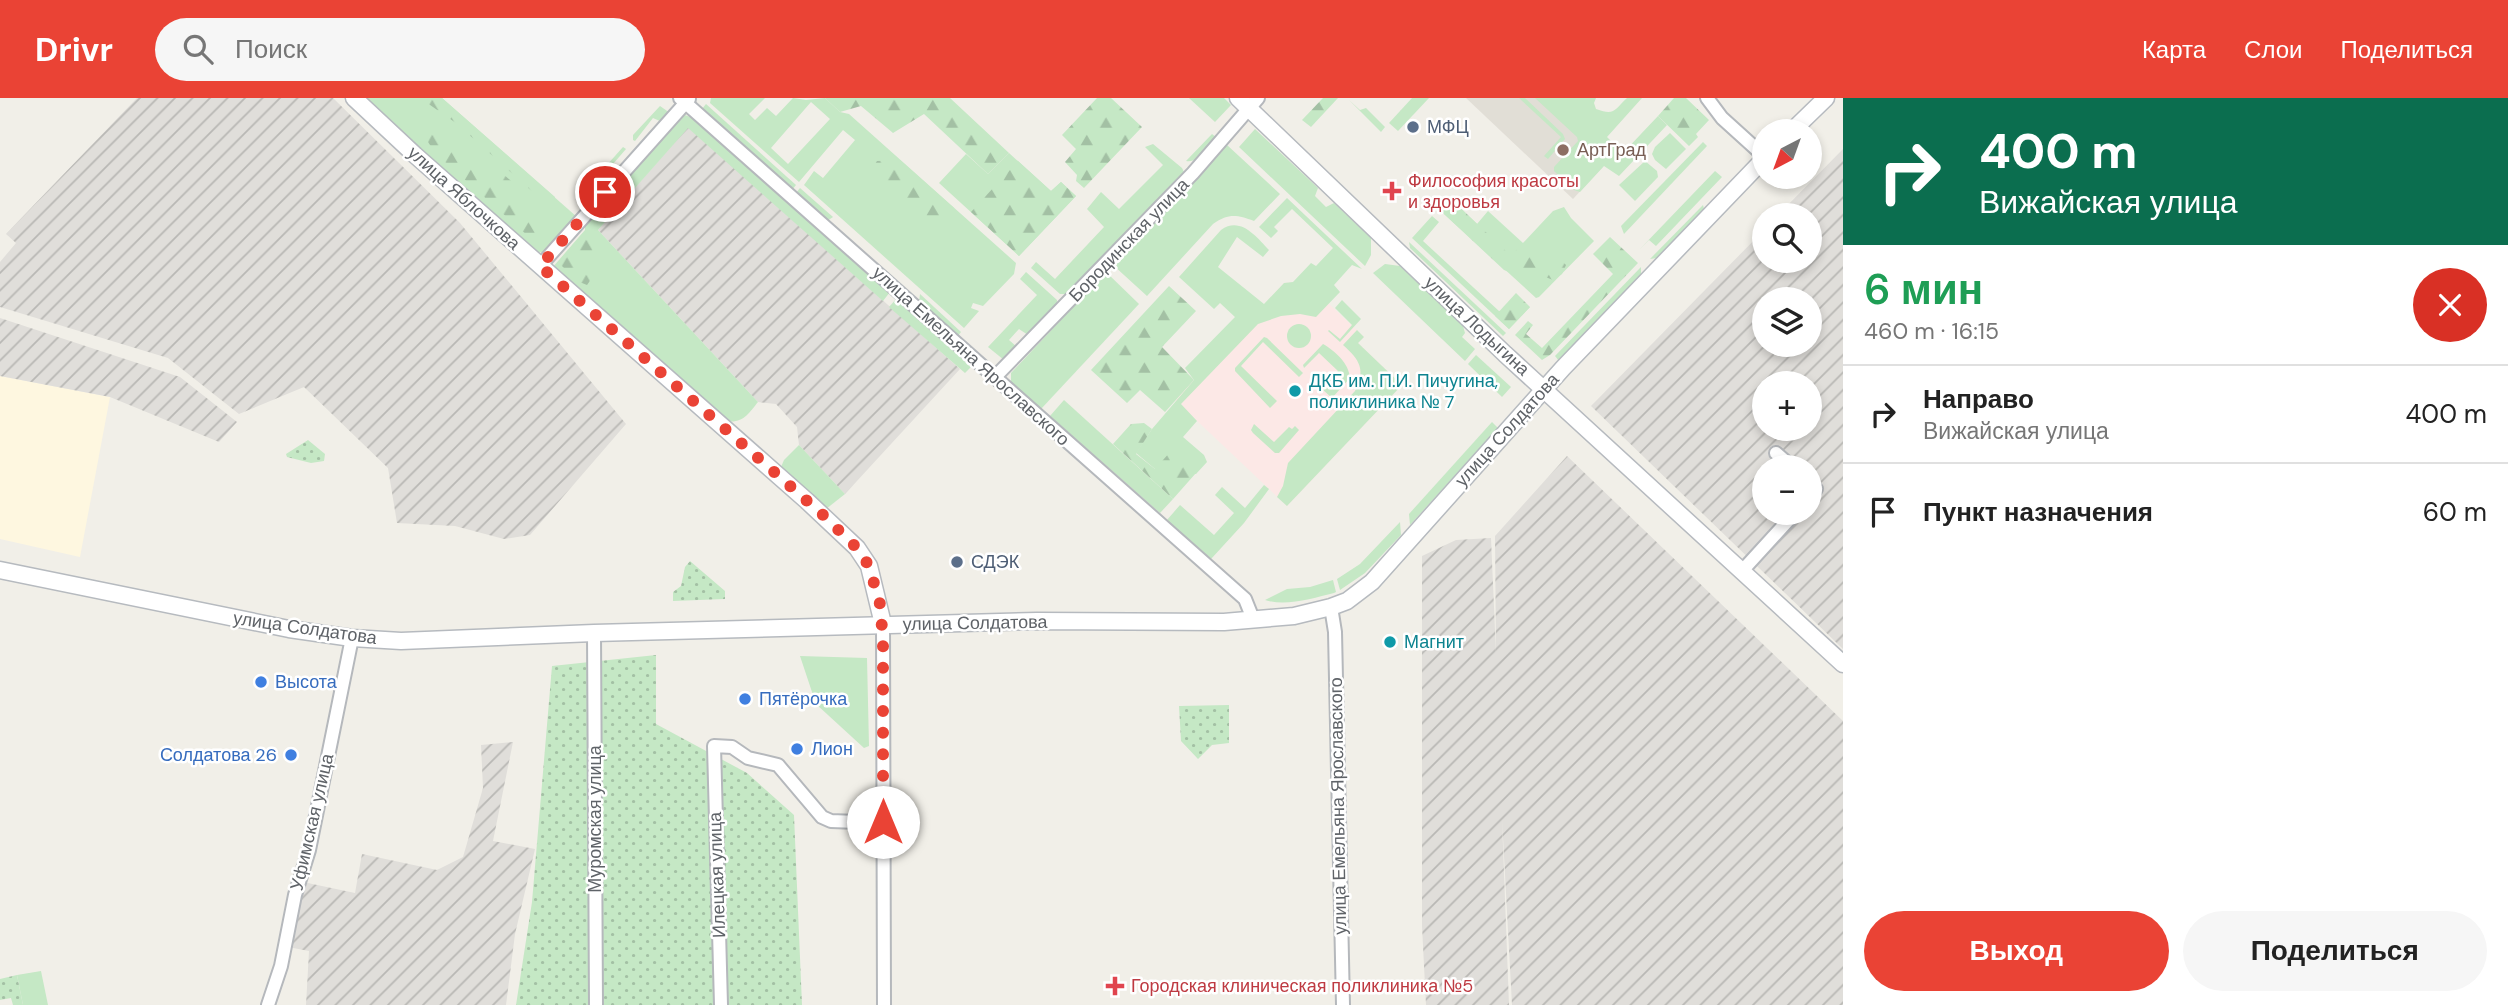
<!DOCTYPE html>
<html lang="ru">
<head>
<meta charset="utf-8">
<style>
  body { margin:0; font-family:"DM Sans",sans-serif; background:#f6f6f6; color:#222; height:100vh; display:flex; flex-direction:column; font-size:26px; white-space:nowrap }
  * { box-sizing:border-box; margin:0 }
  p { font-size:23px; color:#767676 }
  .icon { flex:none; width:38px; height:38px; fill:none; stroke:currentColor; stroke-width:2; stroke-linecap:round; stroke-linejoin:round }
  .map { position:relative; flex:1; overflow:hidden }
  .drawer { display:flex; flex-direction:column; background:#fff; width:665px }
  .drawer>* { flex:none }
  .guide { background:#0b6e4f; color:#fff; overflow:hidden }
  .needle { width:46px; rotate:221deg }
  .controls { position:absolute; left:1752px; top:21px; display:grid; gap:14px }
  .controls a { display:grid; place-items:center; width:70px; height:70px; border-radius:50%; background:#fff; box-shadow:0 4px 10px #0003; font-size:35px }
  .pin { position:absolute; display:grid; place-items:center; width:60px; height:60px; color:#fff; margin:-30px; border:4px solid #fff; border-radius:50%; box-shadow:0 2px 7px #0007 }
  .me { position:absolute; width:77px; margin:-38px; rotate:0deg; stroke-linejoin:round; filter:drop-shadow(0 0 5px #0008) }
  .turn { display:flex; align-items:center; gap:24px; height:147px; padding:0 21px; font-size:32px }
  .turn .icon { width:91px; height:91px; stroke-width:2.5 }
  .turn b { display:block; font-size:49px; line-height:60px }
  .round { display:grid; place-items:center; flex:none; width:74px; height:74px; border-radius:37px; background:#f6f6f6 }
  .summary { display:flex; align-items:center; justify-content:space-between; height:119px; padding:0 21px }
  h1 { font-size:42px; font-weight:600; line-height:52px; color:#1e9e55 }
  .primary-button { display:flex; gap:14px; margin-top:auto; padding:14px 21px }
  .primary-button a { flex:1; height:80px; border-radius:42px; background:#ea4335; color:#fff; font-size:28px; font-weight:600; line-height:80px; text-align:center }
  .primary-button a+a { background:#f6f6f6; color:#222 }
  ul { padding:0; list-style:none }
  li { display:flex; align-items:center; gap:21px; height:98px; padding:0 21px; border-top:2px solid #e0e0e0 }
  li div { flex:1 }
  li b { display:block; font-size:26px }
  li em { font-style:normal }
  header { display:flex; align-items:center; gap:42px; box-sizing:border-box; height:98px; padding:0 35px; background:#ea4335; color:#fff }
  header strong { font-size:33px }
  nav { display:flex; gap:38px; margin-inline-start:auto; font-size:24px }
  .search { width:490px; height:63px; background:#f6f6f6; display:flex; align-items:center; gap:18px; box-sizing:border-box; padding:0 24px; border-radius:38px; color:#767676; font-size:26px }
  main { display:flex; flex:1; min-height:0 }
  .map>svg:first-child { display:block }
  .commercial { fill:#fef7e0 }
  .industrial { fill:url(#industrial-furrows); fill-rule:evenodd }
  .education { fill:#e1ded6 }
  .medical { fill:#fce8e6 }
  .grass { fill:#c5e8c5; fill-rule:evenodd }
  .forest { fill:url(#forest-firs) }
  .park { fill:url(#park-dots) }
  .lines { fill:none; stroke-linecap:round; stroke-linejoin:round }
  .street-casing { stroke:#b5b8bc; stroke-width:16 }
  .secondary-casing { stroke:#b6babf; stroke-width:19 }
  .street { stroke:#fff; stroke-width:12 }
  .secondary { stroke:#fff; stroke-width:16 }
  .route { stroke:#ea4335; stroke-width:12; stroke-dasharray:0 21.6 }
  .service-dot { fill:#5c6f8a; stroke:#fff; stroke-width:2.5 }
  .education-dot { fill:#8d6e63; stroke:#fff; stroke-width:2.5 }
  .health-dot { fill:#e0444e; stroke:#fff; stroke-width:2.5 }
  .culture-dot { fill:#0f9aa8; stroke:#fff; stroke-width:2.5 }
  .shop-dot { fill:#3f7fe0; stroke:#fff; stroke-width:2.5 }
  .labels { text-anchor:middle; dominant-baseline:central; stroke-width:5; stroke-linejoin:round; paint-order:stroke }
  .service-label { font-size:18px; fill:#4e5e75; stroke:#fff; text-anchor:start }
  .education-label { font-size:18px; fill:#785e54; stroke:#fff; text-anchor:start }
  .health-label { font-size:18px; fill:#be3a42; stroke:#fff; text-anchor:start }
  .street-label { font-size:18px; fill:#5f6368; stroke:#fff }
  .culture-label { font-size:18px; fill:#0d838f; stroke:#fff; text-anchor:start }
  .shop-label { font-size:18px; fill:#366cbe; stroke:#fff; text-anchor:start }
</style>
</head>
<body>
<header>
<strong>Drivr</strong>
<div class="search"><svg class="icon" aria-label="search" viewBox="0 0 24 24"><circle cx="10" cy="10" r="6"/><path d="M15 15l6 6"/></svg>Поиск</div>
<nav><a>Карта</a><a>Слои</a><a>Поделиться</a></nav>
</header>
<main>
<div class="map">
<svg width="1843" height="907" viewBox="0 0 1843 907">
  <defs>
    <pattern id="industrial-furrows" width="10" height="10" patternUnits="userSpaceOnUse" patternTransform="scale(1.75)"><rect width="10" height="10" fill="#e0deda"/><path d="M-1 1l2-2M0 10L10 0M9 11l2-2" fill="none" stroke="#b9b8b5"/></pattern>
    <pattern id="forest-firs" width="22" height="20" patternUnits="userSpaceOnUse" patternTransform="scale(1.75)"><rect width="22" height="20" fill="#c5e8c5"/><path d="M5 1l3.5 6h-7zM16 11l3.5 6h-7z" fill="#a3c0a4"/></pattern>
    <pattern id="park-dots" width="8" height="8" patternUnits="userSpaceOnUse" patternTransform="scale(1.75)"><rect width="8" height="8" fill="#c5e8c5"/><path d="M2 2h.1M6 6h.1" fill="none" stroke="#a3c0a4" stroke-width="1.8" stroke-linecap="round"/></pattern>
  </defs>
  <rect width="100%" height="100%" fill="#f1efe8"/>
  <polygon class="commercial" points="0,278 110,299 80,459 0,441"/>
  <g class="industrial">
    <polygon points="137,0 333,0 460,125 626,326 530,437 504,441 455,428 397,425 388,370 304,289 239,316 168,260 0,209 0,164 16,145 6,136"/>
    <polygon points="688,29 960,271 845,396 799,347 797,329 776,306 758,304 598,132"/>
    <path d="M1843,51V551L1591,308L1764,132V163H1810V117H1778ZM1764,201H1810V247H1764ZM1764,285H1810V331H1764ZM1764,369H1810V415H1764Z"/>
    <polygon points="0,220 180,279 237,324 219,344 110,299 0,278"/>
    <polygon points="1567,358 1843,623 1843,907 1512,907 1502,721 1509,907 1426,907 1422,828 1422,458 1456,442 1491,440 1496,555 1495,438"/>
    <polygon points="513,644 493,743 535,751 515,836 506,907 306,907 309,853 288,849 303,784 355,795 362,756 437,772 463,759 483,690 481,647"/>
  </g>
  <polygon class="education" points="1466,0 1568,0 1609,62 1573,101"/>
  <polygon class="medical" points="1306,184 1364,239 1358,245 1402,287 1287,408 1175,302 1284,185"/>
  <g class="grass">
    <polygon points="362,0 442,0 577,119 545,154 534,155"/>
    <path d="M711,0H765L749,16L755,22L767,10L776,18L793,0L806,2L825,0L840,14L849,16L1016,165L1014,176L983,208L973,205L971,210L979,213L964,230L804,87L814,73L823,80L855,42L843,32L799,84L710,5ZM811,4L830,21L788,66L771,50Z"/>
    <polygon points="1189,0 1224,0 1231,7 1215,24"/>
    <polygon points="1519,0 1525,0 1563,36 1565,41 1548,61 1544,58 1561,39"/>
    <path d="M1535,0H1596L1594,5L1596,11C1615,18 1614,12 1627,0H1642L1607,39L1623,55L1658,18L1667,27L1619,78L1604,68L1580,94L1574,92L1554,73V69L1578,43L1577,39Z"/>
    <polygon points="1349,2 1360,12 1366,10 1385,29 1381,34"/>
    <polygon points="706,6 796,87 792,92 702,11"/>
    <polygon points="660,8 670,15 662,24 653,20 635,43 633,42 633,37"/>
    <path d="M685,17L693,20L890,194L883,203L688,30L598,132L758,304C749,315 743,326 726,323L552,170L585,132V127Z"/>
    <polygon points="1255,31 1318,90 1315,98 1326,109 1334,105 1371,140 1371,157 1365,168 1239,49"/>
    <polygon points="1670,35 1686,51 1666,71 1655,62 1652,56 1655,49"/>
    <path d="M1212,36L1217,40C1209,50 1200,65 1186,63Z"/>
    <polygon points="1703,44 1707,48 1624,136 1621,128"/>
    <polygon points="1153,46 1182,70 1184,74 1183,78 1069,196 1060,196 1031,170 1036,164 1055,181 1104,129 1087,111 1101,94 1119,111 1163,67 1145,49"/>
    <path d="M1227,47L1280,96L1254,123C1237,117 1229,115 1213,126L1147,198L1113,167Z"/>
    <polygon points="623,49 626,51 593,89 590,86"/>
    <polygon points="1009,55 1051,93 1061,84 1076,98 1019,158 939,85 966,56 988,76"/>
    <polygon points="1645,63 1657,73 1658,79 1635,103 1619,87"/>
    <polygon points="1715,73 1722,79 1656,148 1649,142 1640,151"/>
    <polygon points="800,90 833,119 827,123 796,95"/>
    <path d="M1287,100L1362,171L1352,167L1334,187L1340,194L1316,219L1300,216L1281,218L1258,226L1181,306L1197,323L1183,339L1204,357L1207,364L1196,376L1155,371L1136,355L1152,331L1194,282L1185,270L1235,219L1220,205L1214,211L1179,179L1221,132C1240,118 1256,138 1269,152L1263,159L1237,139L1218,169L1264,206L1284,185L1293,184L1311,165L1316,168L1333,150L1292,111L1274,129L1278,133L1271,140L1259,129Z"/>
    <polygon points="1450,100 1477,126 1488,113 1523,145 1553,113 1564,109 1571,120 1594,143 1539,199 1536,200 1444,116 1441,110"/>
    <polygon points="1703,107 1704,111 1657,160 1650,161"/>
    <polygon points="1432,118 1439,124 1423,143 1499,213 1530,209 1509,231 1412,140"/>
    <polygon points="1409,144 1506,235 1503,238 1410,150"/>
    <polygon points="1385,166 1400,168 1463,228 1465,235 1462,239 1475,251 1465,263 1373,175"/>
    <polygon points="1641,169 1641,177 1559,263 1555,258"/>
    <polygon points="1026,174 1057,202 1057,206 1028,237 1019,231 1009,242 1017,249 1004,262 988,249 1037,197 1020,181"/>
    <polygon points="1106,174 1139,206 1041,311 1011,284 1011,275"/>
    <polygon points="920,196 961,234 957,239 919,204"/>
    <polygon points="897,200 973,267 965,275 889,209"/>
    <polygon points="1342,202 1361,221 1340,244 1328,233 1329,232 1340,241 1352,227 1335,210"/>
    <circle cx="1299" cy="238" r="12"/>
    <path d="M1357,232L1364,239L1358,245L1402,287L1287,408L1277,399L1283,388L1288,365L1355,293C1366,272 1360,262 1343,247Z"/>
    <polygon points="1264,239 1267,240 1303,275 1299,279 1263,244 1241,268 1277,303 1270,310 1235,273 1235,270"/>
    <path d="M1323,246C1335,253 1349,265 1350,280L1332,300L1322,291L1338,273L1319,255L1304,270L1303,267Z"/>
    <polygon points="1476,257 1511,289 1502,299 1468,266"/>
    <polygon points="1064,302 1173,401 1160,415 1050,318"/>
    <polygon points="1492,324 1498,330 1410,427 1409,416"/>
    <polygon points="1254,326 1274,344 1289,329 1292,331 1295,328 1299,332 1279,355 1275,355 1253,335 1251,332"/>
    <polygon points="799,347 845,396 826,411 785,377 781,369 784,362"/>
    <polygon points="1264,387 1269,391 1244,425 1211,461 1167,422 1180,407 1214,437 1234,415 1215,397 1222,389 1245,410"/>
    <polygon points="1400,424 1401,437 1365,475 1340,492 1337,481 1360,466"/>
    <path d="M1333,482L1336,494L1334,495C1313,500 1286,509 1265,502L1287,491L1310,489Z"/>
    <polygon points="800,558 867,560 869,648 864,650 816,606"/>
    <polygon points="41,873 48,907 23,907 17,877"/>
  </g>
  <g class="forest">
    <polygon points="420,0 442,0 555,99 553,107 545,105 456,25"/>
    <polygon points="825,0 950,0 1009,55 988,76 924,16 893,35 861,8 840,14"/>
    <polygon points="1097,0 1111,0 1142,29 1084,90 1076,83 1077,77 1065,64 1076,51 1062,37"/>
    <polygon points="1323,0 1338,0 1311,29 1302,22"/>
    <polygon points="1412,0 1429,0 1398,33 1389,25"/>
    <polygon points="1674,0 1686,0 1709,22 1696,36 1698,39 1689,48 1658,18"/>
    <polygon points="431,30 450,39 457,52 477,69 490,65 517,88 514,97 545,134 533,140 528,138 436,56 428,44"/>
    <polygon points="900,62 954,110 947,125 934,128 921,123 869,75 877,63"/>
    <polygon points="1018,63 1051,93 1061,84 1076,98 1019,158 971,114"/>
    <polygon points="1450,100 1511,158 1523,145 1527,144 1532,147 1536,156 1558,159 1566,167 1562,176 1553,182 1533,174 1514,176 1504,172 1444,116 1441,110"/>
    <path d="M583,135C596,149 599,172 587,187L577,183L558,164Z"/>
    <polygon points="1610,139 1638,165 1550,257 1542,262 1515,237 1528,223 1533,227 1526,236 1542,250 1613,176 1593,156"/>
    <polygon points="1169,188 1196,213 1162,249 1194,282 1165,314 1140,292 1127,305 1091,272"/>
    <polygon points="1516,195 1530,209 1509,231 1495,218"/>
    <polygon points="1144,325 1152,331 1136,356 1155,371 1171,353 1196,375 1173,401 1113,346 1131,326"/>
  </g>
  <g class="park">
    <polygon points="308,342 325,356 324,363 311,365 287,359 286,356"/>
    <polygon points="690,463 725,493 725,501 673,503 673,494 681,488 685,469"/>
    <polygon points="656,557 656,626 747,675 794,717 802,907 516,907 532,804 552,568"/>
    <polygon points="1229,607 1229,645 1212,647 1198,661 1181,643 1179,608"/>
    <polygon points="17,877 23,907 13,907 11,900 0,902 0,881"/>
  </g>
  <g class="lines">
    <defs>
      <g id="street">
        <polyline points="680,0 1245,501 1253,521"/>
        <polyline points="1707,0 1722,20 1764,58"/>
        <polyline points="540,168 689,1"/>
        <polyline points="995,279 1193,75 1258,0"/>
        <polyline points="1776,355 1792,369"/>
        <polyline points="1810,385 1816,391 1810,399"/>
        <polyline points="1742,473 1795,415"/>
        <polyline points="1331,509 1335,534 1343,907"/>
        <polyline points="883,526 884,907"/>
        <polyline points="594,535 596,907"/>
        <polyline points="268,907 281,868 295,797 309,752 352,540"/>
        <polyline points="721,907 714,648 732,649 748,660 778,667 822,719 831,723 883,725"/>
      </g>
      <g id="secondary">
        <polyline points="354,0 415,57 807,403 857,450 869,468 883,526"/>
        <polyline points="1238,0 1505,256 1843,566"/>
        <polyline points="1792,33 1826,0"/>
        <polyline points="0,472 289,531 352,540 401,543 594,535 1037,523 1224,524 1294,518 1331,509 1347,503 1372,484 1563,270 1764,61"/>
      </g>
    </defs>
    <use href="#street" class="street-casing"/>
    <use href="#secondary" class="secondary-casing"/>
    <use href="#street" class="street"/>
    <use href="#secondary" class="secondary"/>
  </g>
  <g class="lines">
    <polyline class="route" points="605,94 540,168 823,417 857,450 869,468 880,506 883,542 883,724"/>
  </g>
  <g class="service-dot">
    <circle cx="1413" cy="29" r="7"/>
    <circle cx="957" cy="464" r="7"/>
  </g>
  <circle class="education-dot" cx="1563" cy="52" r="7"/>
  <g class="health-dot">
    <path d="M1388.5 82.5h7v7h7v7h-7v7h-7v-7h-7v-7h7z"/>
    <path d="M1111.5 877.5h7v7h7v7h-7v7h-7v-7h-7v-7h7z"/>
  </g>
  <g class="culture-dot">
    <circle cx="1295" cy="293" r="7"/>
    <circle cx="1390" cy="544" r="7"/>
  </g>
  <g class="shop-dot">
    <circle cx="261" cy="584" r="7"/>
    <circle cx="745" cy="601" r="7"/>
    <circle cx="797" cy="651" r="7"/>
    <circle cx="291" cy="657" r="7"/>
  </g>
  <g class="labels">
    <g class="service-label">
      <text x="1427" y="29">МФЦ</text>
      <text x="971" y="464">СДЭК</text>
    </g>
    <g class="education-label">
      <text x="1577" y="52">АртГрад</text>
    </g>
    <g class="health-label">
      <text x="1408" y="83">Философия красоты<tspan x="1408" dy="21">и здоровья</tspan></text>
      <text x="1131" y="888">Городская клиническая поликлиника №5</text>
    </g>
    <g class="street-label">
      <text transform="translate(464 100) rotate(42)">улица Яблочкова</text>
      <text transform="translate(1129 142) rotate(-46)">Бородинская улица</text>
      <text transform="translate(1477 228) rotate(43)">улица Лодыгина</text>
      <text transform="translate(971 258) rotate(42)">улица Емельяна Ярославского</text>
      <text transform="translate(1507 332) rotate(-48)">улица Солдатова</text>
      <text transform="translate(975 525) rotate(-1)">улица Солдатова</text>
      <text transform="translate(305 530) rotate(8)">улица Солдатова</text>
      <text transform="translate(1338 708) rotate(-91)">улица Емельяна Ярославского</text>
      <text transform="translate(595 721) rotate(-90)">Муромская улица</text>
      <text transform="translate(312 724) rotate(-77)">Уфимская улица</text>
      <text transform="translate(717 777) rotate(-92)">Илецкая улица</text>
    </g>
    <g class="culture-label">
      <text x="1309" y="283">ДКБ им. П.И. Пичугина,<tspan x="1309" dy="21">поликлиника № 7</tspan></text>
      <text x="1404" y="544">Магнит</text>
    </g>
    <g class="shop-label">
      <text x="275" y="584">Высота</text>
      <text x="759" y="601">Пятёрочка</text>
      <text x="811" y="651">Лион</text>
      <text x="277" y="657" text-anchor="end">Солдатова 26</text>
    </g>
  </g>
</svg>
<div class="controls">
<a><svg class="needle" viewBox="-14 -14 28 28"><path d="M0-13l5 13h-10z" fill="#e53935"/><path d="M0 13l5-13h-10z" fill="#767676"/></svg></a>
<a><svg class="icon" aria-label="search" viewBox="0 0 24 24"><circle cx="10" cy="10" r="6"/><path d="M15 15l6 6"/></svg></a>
<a><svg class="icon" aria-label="layers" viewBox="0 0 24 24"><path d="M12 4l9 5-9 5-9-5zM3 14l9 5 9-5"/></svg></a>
<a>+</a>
<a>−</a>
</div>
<div class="pin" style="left:605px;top:94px;background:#d93025"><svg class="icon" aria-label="arrive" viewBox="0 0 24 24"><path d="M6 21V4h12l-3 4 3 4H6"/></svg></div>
<svg class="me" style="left:883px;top:724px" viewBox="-20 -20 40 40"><circle r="19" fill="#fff"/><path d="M0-13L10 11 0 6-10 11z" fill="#ea4335"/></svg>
</div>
<section class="drawer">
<div class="guide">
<div class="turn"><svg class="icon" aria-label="right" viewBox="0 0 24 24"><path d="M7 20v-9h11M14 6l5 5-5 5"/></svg><div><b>400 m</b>Вижайская улица</div></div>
</div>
<div class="summary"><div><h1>6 мин</h1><p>460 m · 16:15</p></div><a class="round" style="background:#d93025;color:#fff"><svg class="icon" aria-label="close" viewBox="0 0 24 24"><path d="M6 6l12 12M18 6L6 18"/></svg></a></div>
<ul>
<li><svg class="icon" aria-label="right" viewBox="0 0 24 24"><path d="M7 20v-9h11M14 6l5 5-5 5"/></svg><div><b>Направо</b><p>Вижайская улица</p></div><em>400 m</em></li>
<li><svg class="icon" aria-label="arrive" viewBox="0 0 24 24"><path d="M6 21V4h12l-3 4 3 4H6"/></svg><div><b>Пункт назначения</b></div><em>60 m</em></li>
</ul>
<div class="primary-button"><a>Выход</a><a>Поделиться</a></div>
</section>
</main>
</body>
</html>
